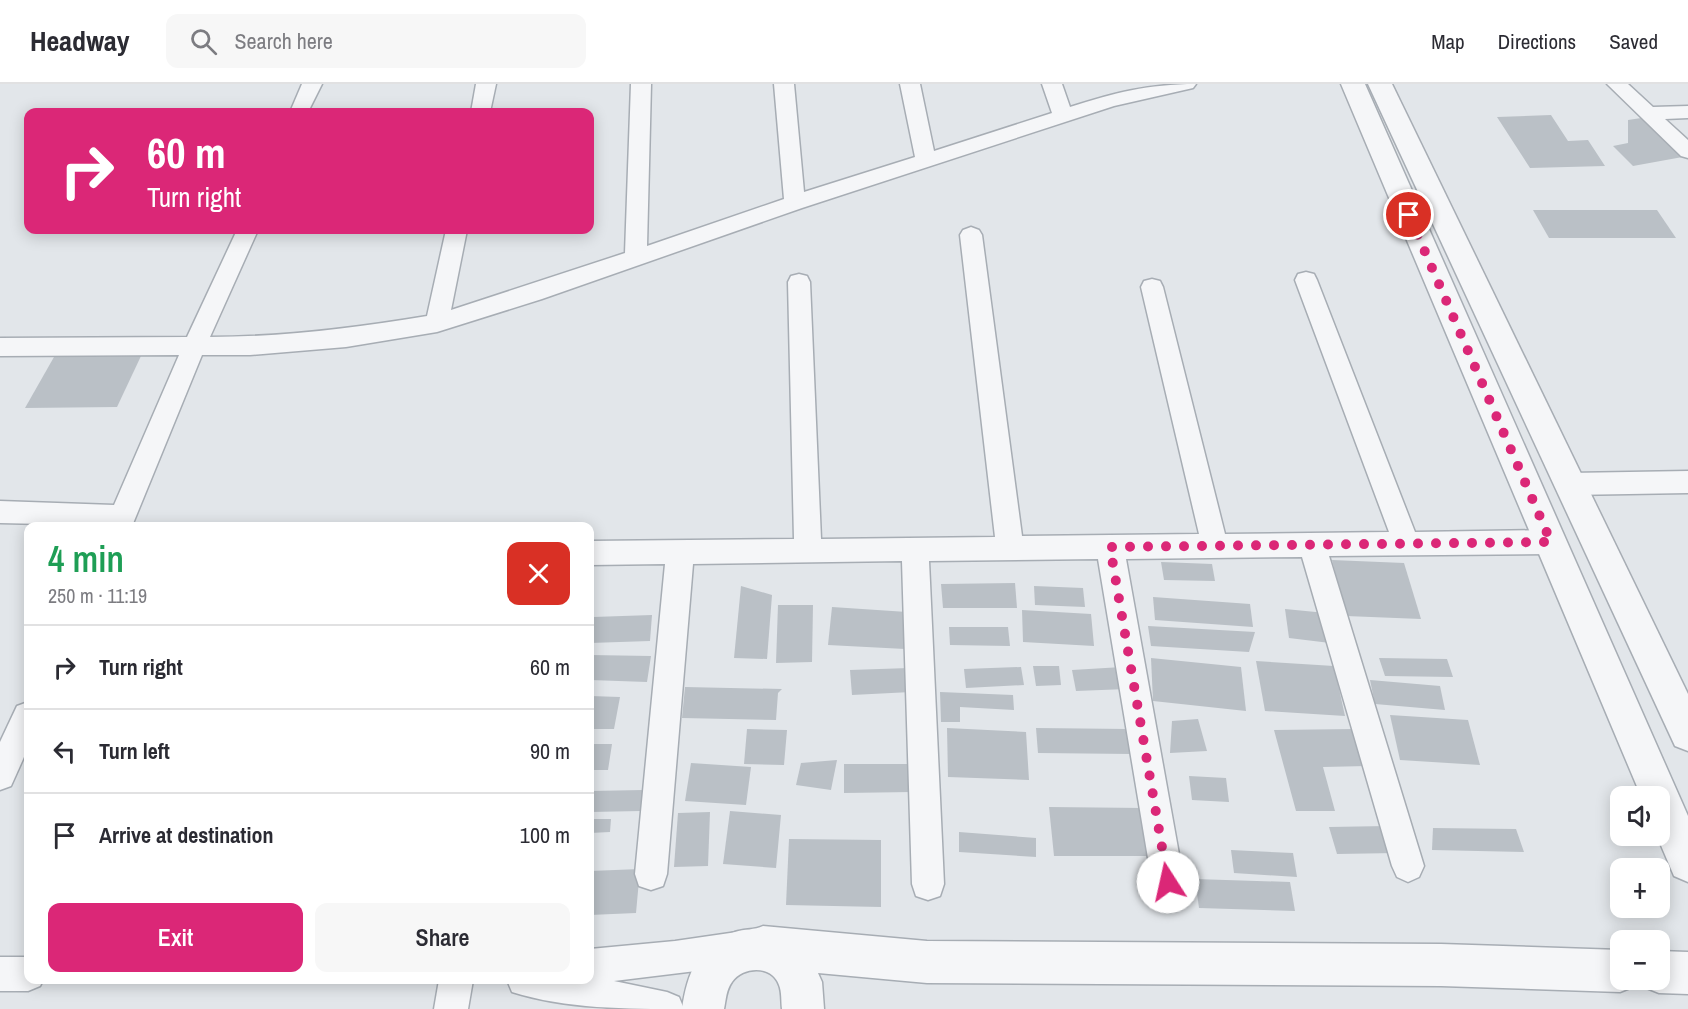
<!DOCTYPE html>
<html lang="en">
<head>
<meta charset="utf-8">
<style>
  body { margin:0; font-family:"Archivo Narrow",sans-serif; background:#f7f7f7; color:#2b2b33; height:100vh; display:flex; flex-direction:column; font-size:22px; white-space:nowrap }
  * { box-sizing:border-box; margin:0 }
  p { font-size:20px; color:#7c7c81 }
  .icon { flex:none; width:33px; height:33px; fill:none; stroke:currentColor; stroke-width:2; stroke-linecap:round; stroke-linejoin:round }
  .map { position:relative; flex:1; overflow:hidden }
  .side { position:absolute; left:24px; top:438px; width:570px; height:462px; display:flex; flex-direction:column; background:#fff; border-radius:12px; box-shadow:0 3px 15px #0003 }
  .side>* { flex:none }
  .hud { position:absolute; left:24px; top:24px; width:570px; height:126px; border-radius:12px; box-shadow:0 3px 15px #0003; background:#db2777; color:#fff; overflow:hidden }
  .fabs { position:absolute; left:1610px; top:702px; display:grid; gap:12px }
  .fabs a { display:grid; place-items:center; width:60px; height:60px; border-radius:12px; background:#fff; box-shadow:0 3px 15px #0003; font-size:30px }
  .pin { position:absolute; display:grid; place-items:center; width:51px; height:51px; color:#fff; margin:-26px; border:3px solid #fff; border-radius:50%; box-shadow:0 2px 6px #0007 }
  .me { position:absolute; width:66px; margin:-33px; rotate:350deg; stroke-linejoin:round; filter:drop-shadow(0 0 4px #0008) }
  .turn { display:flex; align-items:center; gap:21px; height:126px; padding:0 24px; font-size:27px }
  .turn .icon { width:78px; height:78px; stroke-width:2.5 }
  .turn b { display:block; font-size:42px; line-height:51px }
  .round { display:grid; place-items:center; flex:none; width:63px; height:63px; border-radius:12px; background:#f7f7f7 }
  .headline { display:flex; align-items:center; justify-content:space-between; height:102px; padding:0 24px }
  h1 { font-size:36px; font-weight:600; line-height:45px; color:#1e9e55 }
  .action { display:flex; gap:12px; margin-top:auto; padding:12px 24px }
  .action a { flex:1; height:69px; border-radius:12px; background:#db2777; color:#fff; font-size:24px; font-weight:600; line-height:69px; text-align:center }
  .action a+a { background:#f7f7f7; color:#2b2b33 }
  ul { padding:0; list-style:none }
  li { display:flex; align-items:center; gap:18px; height:84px; padding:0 24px; border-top:2px solid #e1e1e2 }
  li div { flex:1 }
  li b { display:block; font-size:22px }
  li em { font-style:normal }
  header { display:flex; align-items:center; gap:36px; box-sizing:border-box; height:84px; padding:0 30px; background:#fff; border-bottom:2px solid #e1e1e2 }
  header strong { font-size:28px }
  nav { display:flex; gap:33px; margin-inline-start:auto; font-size:21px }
  .search { width:420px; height:54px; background:#f7f7f7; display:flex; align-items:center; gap:15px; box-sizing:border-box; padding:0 21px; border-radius:12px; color:#7c7c81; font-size:22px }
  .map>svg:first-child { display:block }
  .building { fill:#bac0c6 }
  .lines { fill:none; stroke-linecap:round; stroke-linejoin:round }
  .minor-casing { stroke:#a7adb4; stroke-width:3 }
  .tertiary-casing { stroke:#a7adb4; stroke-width:3 }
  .minor { fill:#f5f6f8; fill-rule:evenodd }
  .tertiary { fill:#f5f6f8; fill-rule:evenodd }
  .route { stroke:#db2777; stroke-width:10; stroke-dasharray:0 18 }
</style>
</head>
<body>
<header>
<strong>Headway</strong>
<div class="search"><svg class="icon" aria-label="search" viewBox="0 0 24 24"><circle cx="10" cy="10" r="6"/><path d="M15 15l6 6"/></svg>Search here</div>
<nav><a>Map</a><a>Directions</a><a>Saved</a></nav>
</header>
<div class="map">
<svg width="1688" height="925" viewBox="0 0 1688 925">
  <rect width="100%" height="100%" fill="#e2e6ea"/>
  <g class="building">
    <polygon points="1551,31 1568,57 1588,56 1605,82 1530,84 1497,33"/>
    <polygon points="1648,33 1688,71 1688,72 1633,82 1613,62 1628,59 1628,36"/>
    <polygon points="1533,126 1657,126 1676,154 1549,154"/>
    <polygon points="141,272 117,323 25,324 54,273"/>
    <polygon points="1332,476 1404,479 1421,535 1346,532"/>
    <polygon points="1161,478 1212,480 1215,497 1164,496"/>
    <polygon points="1015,499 1017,524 943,524 941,500"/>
    <polygon points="741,502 772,511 767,575 734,574"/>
    <polygon points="1034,502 1083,504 1085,523 1035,521"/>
    <polygon points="1153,513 1250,520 1253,543 1155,536"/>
    <polygon points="778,521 813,521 812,578 776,579"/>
    <polygon points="832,523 907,528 905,565 828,561"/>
    <polygon points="1285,525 1326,529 1330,559 1289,554"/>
    <polygon points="1022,526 1091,530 1094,562 1023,558"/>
    <polygon points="652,531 650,557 590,559 590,540 593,533"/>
    <polygon points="1148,542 1255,548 1249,568 1151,562"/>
    <polygon points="949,543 1008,543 1010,562 950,561"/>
    <polygon points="590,571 651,572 647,598 590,596"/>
    <polygon points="1151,574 1241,583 1246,627 1153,617"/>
    <polygon points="1379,574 1447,575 1453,593 1385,592"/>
    <polygon points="1256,577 1334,582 1345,632 1265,627"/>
    <polygon points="1033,582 1059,582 1061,601 1036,602"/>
    <polygon points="1021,583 1024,601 966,604 964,585"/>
    <polygon points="1122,583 1127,605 1076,607 1072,586"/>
    <polygon points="909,584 911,608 852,611 850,586"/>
    <polygon points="1370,596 1440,602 1445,626 1375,620"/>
    <polygon points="685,603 782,605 778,609 776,636 682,634"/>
    <polygon points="940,608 1013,611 1014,626 960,623 960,638 941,638"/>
    <polygon points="590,612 620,613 614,645 590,645"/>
    <polygon points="1390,631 1468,636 1480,681 1400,676"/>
    <polygon points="1198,635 1207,667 1170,669 1172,637"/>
    <polygon points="947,644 1026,648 1029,696 948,693"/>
    <polygon points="1036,644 1128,645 1132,670 1038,669"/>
    <polygon points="747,645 787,646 784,681 744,680"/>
    <polygon points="1355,645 1367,682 1323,683 1335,727 1296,727 1274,646"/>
    <polygon points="590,660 612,660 608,686 590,686"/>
    <polygon points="837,676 831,706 796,701 801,679"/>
    <polygon points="691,679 751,683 746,721 685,717"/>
    <polygon points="844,680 911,680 912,708 844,709"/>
    <polygon points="1189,692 1226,694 1229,718 1192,716"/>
    <polygon points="643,706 641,727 590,728 590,707"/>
    <polygon points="1049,723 1144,724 1151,772 1054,772"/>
    <polygon points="730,727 781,731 776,784 723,780"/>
    <polygon points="710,728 708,782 674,783 678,729"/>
    <polygon points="590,735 611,735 610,748 590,749"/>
    <polygon points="1387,742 1396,769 1337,770 1329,743"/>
    <polygon points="1433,744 1516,745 1524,768 1432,766"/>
    <polygon points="959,748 1036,754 1036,773 959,768"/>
    <polygon points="789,755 881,756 881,823 786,821"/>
    <polygon points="1231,766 1293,769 1297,793 1234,789"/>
    <polygon points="640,785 636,829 590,831 590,787"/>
    <polygon points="1195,795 1290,798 1295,827 1199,824"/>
  </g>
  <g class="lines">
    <defs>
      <g id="minor">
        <polygon points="302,0 322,0 308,28 290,28"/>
        <polygon points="476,0 496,0 490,28 471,28"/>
        <path d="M631,0H651L647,162L784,115L774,0H794L804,108L915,73L900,0H920L934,67L1052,29L1042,0H1062L1070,23C1114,9 1148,0 1196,0L1193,4L1114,22L802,124L542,215L437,248L346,263L250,271H202L132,442L0,439V417L114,421L179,271L0,272V254L187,253L237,146H258L210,253C283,253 355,244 427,232L446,146H467L451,226L625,169Z"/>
        <polygon points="1607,0 1628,0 1653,23 1688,22 1688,34 1665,35 1688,56 1688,74 1681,72"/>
        <polygon points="971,143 979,146 982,151 1022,452 1199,450 1141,203 1144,197 1152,195 1160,197 1163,203 1225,450 1389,448 1295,196 1298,190 1306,188 1314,190 1317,196 1415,448 1551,446 1561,450 1564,458 1561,466 1551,470 1329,472 1424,782 1419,793 1408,798 1397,793 1392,782 1302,473 1126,475 1184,798 1180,810 1168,814 1156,810 1152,798 1098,475 929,477 944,800 940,812 928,816 916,812 912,800 902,477 693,480 667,790 663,802 651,806 639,802 635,790 665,480 590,481 590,457 794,455 788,198 791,192 799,190 807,192 810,198 821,455 995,453 960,151 963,146"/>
        <polygon points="1688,387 1688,409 1570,411 1561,408 1557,400 1561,392 1570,389"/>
        <polygon points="28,618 28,664 11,702 0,706 0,658 17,622"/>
        <path d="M737,848L749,853L754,865L749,877L737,882L614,897L667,908L679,913L684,925C627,925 566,925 512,908L507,896H590V865L675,857Z"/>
        <polygon points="0,873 28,873 28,896 43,896 40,902 28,907 0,907"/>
        <polygon points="439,896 473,896 468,925 434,925"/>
      </g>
      <g id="tertiary">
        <polygon points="1341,0 1365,0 1688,732 1688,798 1674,792 1657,752 1659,752 1659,712 1641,712"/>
        <polygon points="1368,0 1392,0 1688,610 1688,667 1675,662"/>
        <path d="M763,842L927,857L1441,860L1620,866V896H1637L1635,902L1620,908L1441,902L927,899L818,889L822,898L824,925H782C781,918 782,908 779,901C772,881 743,882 732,898C726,906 726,915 724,925H682C687,890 698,860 735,848C744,845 755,846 763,842Z"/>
        <polygon points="1659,867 1688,868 1688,910 1659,909 1644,903 1641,896 1659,896"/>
      </g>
    </defs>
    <use href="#minor" class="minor-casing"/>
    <use href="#tertiary" class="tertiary-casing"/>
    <use href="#minor" class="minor"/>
    <use href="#tertiary" class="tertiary"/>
  </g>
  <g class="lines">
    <polyline class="route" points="1168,798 1110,463 1551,458 1409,131"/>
  </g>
</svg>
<div class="fabs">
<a><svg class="icon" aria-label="sound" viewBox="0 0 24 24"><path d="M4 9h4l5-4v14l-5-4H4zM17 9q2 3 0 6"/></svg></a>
<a>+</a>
<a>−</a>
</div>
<div class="pin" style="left:1409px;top:131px;background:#d93025"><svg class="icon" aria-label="arrive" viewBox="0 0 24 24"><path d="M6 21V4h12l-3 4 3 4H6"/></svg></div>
<svg class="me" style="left:1168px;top:798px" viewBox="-20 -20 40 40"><circle r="19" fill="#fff"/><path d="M0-13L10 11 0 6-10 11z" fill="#db2777"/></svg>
<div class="hud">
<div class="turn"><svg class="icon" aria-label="right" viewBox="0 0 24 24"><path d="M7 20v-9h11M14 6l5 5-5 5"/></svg><div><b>60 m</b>Turn right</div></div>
</div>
<section class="side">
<div class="headline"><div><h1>4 min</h1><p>250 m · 11:19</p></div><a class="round" style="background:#d93025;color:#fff"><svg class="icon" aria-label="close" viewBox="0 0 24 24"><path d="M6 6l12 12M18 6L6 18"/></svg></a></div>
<ul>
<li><svg class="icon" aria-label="right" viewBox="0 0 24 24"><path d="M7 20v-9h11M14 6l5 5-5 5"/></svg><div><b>Turn right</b></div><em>60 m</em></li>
<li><svg class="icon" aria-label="left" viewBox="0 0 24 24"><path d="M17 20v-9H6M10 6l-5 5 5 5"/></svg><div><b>Turn left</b></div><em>90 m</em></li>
<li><svg class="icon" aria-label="arrive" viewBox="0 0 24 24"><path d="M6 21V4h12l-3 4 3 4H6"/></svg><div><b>Arrive at destination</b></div><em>100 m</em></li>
</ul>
<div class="action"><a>Exit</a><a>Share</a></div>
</section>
</div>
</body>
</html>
